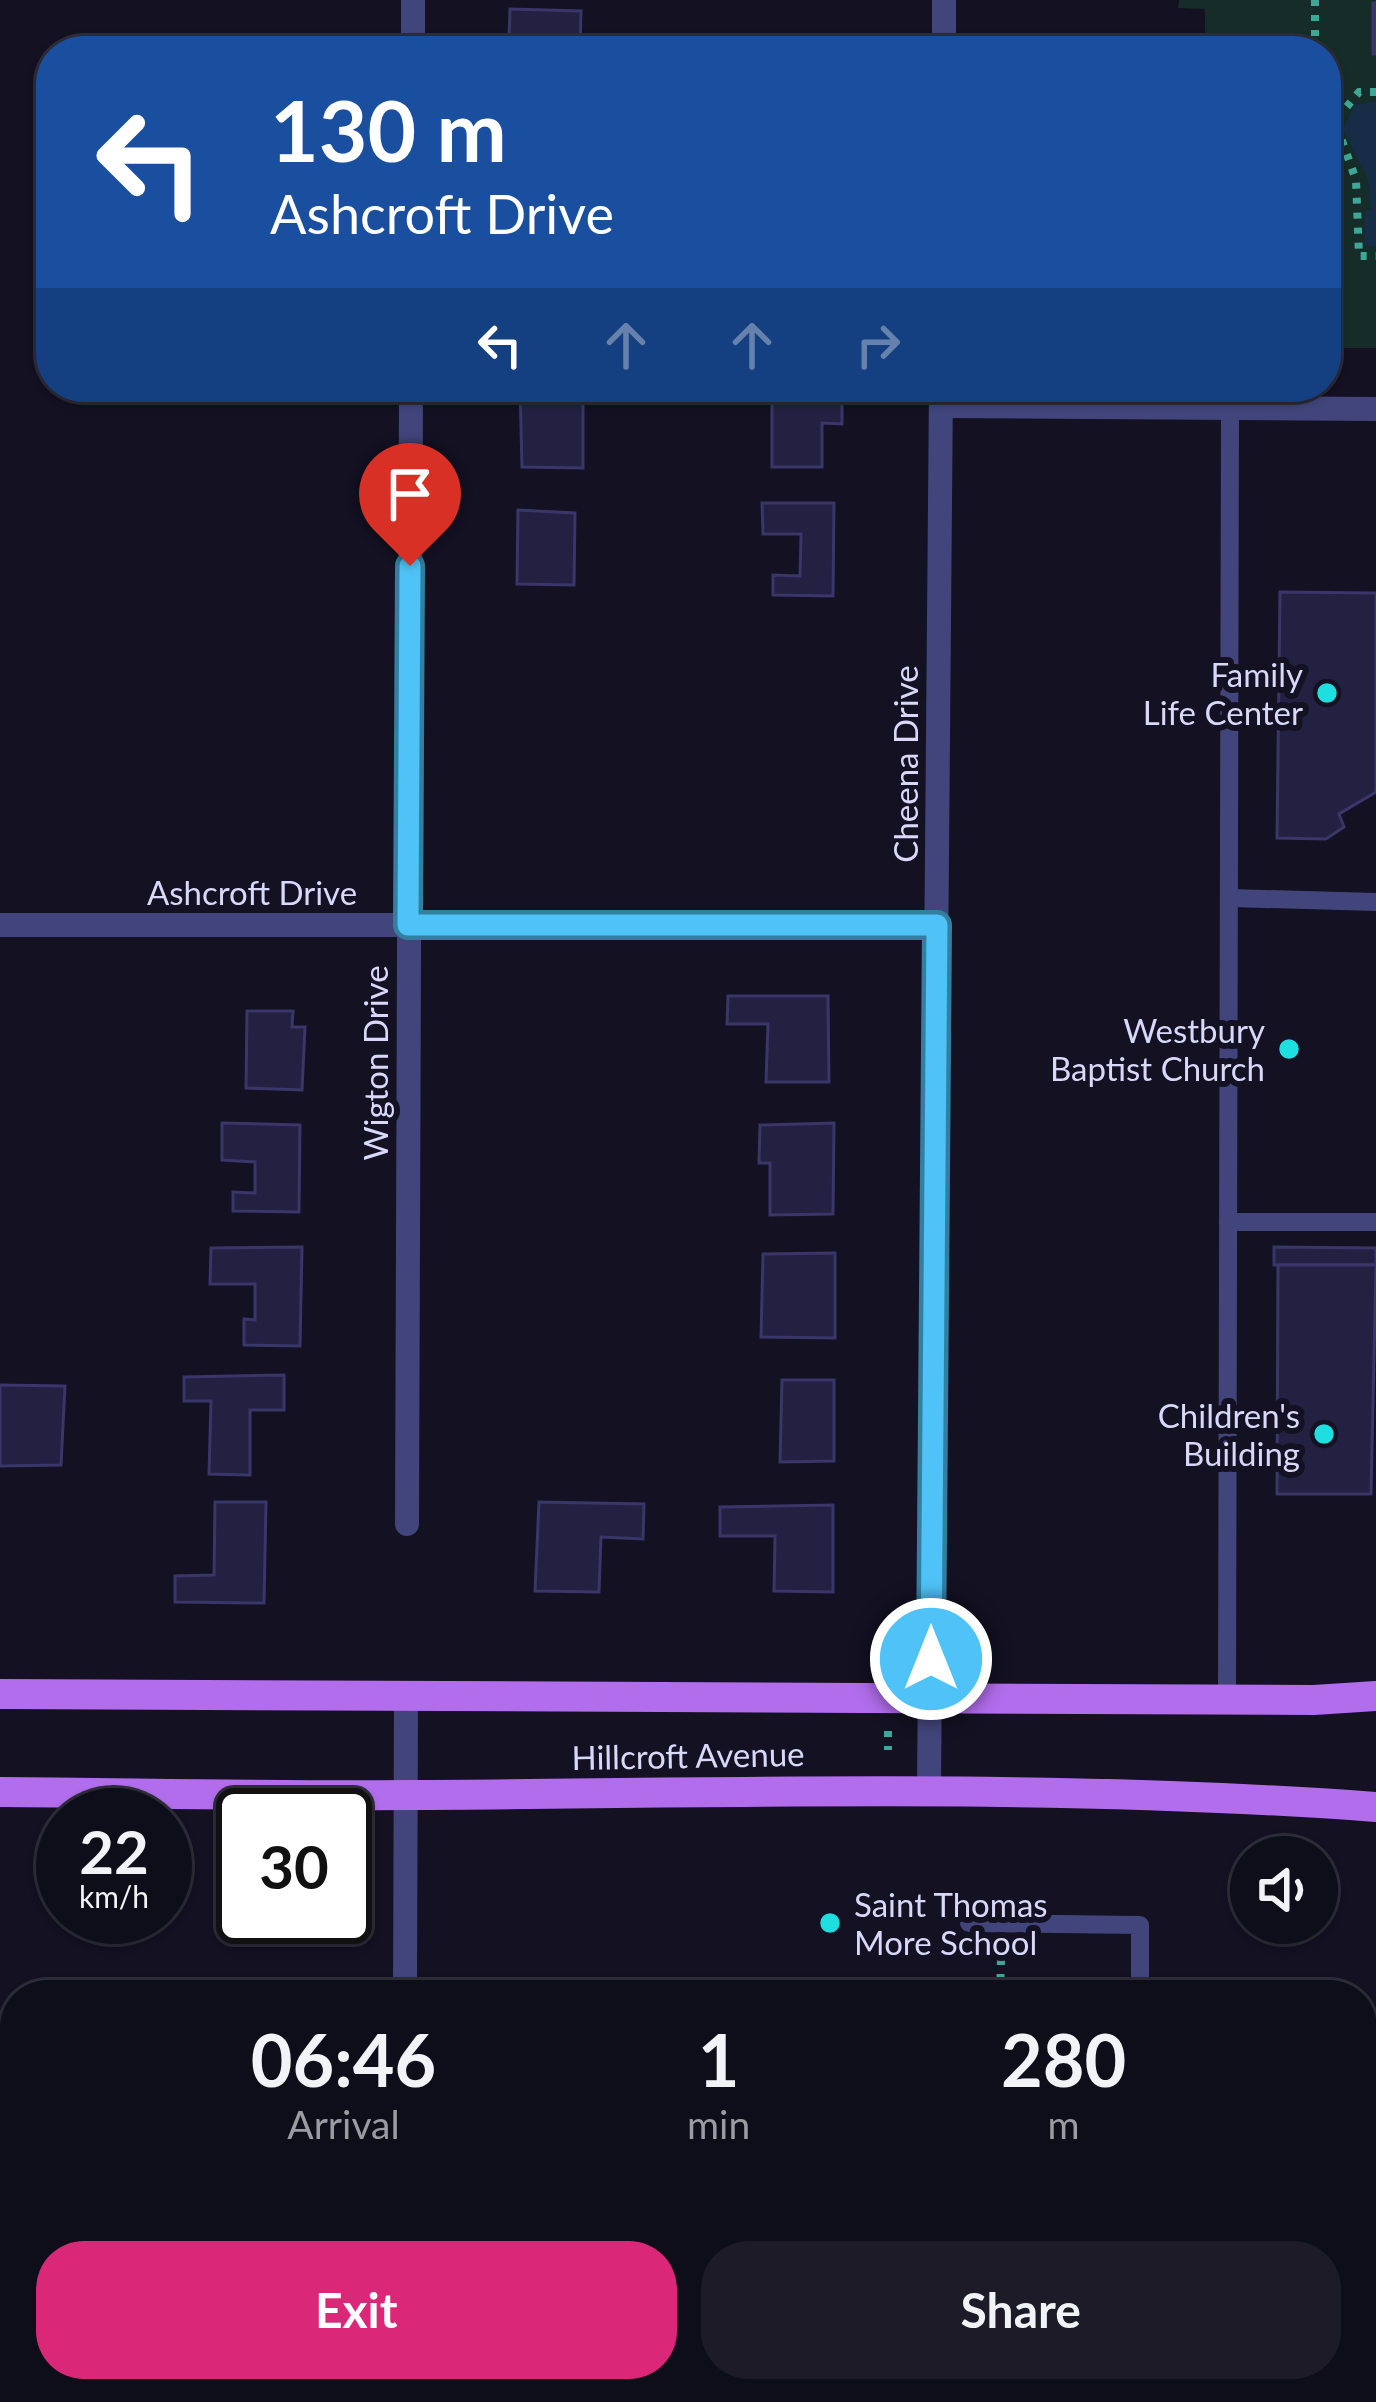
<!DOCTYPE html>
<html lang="en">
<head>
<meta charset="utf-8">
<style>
  body { margin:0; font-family:Lato,sans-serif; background:#1c1b27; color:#f1f3f6; height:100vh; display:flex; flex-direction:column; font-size:45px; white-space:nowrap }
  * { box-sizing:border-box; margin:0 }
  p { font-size:39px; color:#9b9ca2 }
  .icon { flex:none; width:66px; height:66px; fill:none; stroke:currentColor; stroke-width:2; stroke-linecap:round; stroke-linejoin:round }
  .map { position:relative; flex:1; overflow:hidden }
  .drawer { position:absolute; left:0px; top:1980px; width:1377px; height:423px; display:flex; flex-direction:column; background:#0e0d1a; border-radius:48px 48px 0 0; box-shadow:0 3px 9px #0004,0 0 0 3px #2e2d39 }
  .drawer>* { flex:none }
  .hud { position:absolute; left:36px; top:36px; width:1305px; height:366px; border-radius:48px; box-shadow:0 3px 9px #0004,0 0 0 3px #2e2d39; background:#1a4fa0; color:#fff; overflow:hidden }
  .buttons { position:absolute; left:1230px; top:1836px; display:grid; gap:24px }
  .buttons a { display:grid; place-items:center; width:108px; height:108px; border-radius:50%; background:#0e0d1a; box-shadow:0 3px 9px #0004,0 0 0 3px #2e2d39; font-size:60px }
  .speed { position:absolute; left:36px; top:1788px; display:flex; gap:24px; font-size:60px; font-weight:700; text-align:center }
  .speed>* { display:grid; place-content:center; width:156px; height:156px; border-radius:50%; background:#0e0d1a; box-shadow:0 3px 9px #0004,0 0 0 3px #2e2d39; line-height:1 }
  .speed small { font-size:30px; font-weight:400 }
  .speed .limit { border:6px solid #111; border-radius:18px; background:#fff; color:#111 }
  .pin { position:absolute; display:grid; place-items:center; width:102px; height:102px; color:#fff; margin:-123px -51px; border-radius:50% 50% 50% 0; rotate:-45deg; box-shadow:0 0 12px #0007 }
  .pin .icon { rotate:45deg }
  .me { position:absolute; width:132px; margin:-66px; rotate:0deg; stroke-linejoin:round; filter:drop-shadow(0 0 9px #0008) }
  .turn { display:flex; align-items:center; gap:42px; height:252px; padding:0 36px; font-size:54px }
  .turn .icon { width:156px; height:156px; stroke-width:2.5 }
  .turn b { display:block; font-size:84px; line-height:102px }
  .lanes { display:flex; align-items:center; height:114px; padding:0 36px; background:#0003; justify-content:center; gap:60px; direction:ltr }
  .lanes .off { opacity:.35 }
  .eta { display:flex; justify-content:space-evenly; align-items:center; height:204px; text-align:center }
  .eta b { font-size:72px; font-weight:700; line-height:84px }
  .action { display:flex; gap:24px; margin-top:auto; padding:24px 36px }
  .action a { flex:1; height:138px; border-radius:48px; background:#db2777; color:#fff; font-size:48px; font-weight:700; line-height:138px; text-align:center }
  .action a+a { background:#1c1b27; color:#f1f3f6 }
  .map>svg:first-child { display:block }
  .green { fill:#152c29 }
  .water { fill:#172d47 }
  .building { fill:#242041; stroke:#3b356a; stroke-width:3 }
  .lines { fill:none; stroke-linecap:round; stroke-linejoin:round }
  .path { stroke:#3fa797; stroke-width:8; stroke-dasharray:6 9; stroke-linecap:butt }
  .service { stroke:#42457b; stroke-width:18 }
  .minor { stroke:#42457b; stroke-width:24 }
  .primary { stroke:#b16deb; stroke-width:30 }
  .route-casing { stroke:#337fa1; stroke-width:30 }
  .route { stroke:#4fc3f7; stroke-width:21 }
  .poi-dot { fill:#1edee0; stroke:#131122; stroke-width:4.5 }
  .labels { text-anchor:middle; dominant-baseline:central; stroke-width:12; stroke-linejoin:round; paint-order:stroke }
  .poi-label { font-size:33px; fill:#d9d8fa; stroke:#131122; text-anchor:end }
  .street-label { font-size:33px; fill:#d9d8fa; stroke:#131122 }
</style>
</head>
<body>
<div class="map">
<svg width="1376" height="2402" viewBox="0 0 1376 2402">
  <rect width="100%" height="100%" fill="#131122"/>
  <polygon class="green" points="1179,0 1376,0 1376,348 1326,348 1326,51 1205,51 1205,9 1178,8"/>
  <polygon class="water" points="1376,101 1376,246 1365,246 1365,211 1371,210 1368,179 1343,129 1355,105"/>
  <g class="building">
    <rect x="1373" y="3" width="3" height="51"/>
    <polygon points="510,9 581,11 580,51 536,51 536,40 509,40"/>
    <polygon points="520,387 583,387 583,468 522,467"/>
    <polygon points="772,387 842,387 842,424 822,423 822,467 772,467"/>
    <polygon points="762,503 834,503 833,596 773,595 773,575 800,576 801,534 763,534"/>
    <polygon points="518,510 575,513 574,585 517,584"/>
    <polygon points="1280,592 1376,593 1376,792 1339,814 1344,827 1326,839 1277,838"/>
    <polygon points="728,996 828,996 829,1082 766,1082 768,1024 727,1024"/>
    <polygon points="247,1011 293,1011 292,1027 305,1027 302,1090 246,1088"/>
    <polygon points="222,1123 300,1125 299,1212 233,1211 233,1192 255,1193 255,1162 222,1160"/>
    <polygon points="834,1123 833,1214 770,1215 770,1163 759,1163 760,1125"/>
    <polygon points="302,1247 300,1346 244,1345 244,1319 255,1320 255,1284 210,1284 211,1248"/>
    <polygon points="1274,1247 1376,1248 1376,1265 1274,1265"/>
    <polygon points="835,1253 835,1338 761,1337 763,1254"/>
    <polygon points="1278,1265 1376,1265 1371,1494 1277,1494"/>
    <polygon points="284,1375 284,1410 250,1410 250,1475 209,1474 211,1401 184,1401 184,1377"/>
    <polygon points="782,1380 834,1380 834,1461 780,1462"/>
    <polygon points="0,1385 65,1386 61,1465 0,1466"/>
    <polygon points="215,1502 266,1502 264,1603 175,1602 175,1576 214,1575"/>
    <polygon points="539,1502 644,1504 643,1539 601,1537 599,1592 535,1591"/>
    <polygon points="833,1505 833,1592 774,1591 775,1536 720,1536 720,1507"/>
    <polygon points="1362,2089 1376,2089 1376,2402 1262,2398 1262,2388 1362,2388"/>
    <polygon points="0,2119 15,2120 15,2222 0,2222"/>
  </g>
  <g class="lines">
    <g class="path">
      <polyline points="1315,51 1315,0"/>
      <polyline points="1376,92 1359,92 1335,121 1356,180 1359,256 1376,256"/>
      <polyline points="888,1731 888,1750"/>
      <polyline points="1000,1995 1001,1959"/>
    </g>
    <g class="service">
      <polyline points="1231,898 1376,902"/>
      <polyline points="1228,1222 1376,1222"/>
      <polyline points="1227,1699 1230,408"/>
      <polyline points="969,1923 1140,1925 1140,1995"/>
      <polyline points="1362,2033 1376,2033"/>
      <polyline points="485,2402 504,2388"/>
      <polyline points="1223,2402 1223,2388"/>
    </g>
    <g class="minor">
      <polyline points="413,51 413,0"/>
      <polyline points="944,51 944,0"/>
      <polyline points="941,406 1376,409"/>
      <polyline points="0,925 937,925"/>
      <polyline points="407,1524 411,387"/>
      <polyline points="929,1788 941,387"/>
      <polyline points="405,1995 406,1697"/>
      <polyline points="404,2402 404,2388"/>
    </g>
    <g class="primary">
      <polyline points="0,1694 1314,1700 1376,1696"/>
      <path d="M0,1792C137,1793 274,1796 410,1795C733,1793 1054,1783 1376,1807"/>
    </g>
  </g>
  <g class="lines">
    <defs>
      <polyline id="route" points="410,566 408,925 937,925 931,1659"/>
    </defs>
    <use href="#route" class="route-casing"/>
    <use href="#route" class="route"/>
  </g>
  <g class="poi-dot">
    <circle cx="1327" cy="693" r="12"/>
    <circle cx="1289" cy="1049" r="12"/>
    <circle cx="1324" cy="1434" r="12"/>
    <circle cx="830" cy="1923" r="12"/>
  </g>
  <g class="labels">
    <g class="poi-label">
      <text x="1303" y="674">Family<tspan x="1303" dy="38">Life Center</tspan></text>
      <text x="1265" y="1030">Westbury<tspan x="1265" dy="38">Baptist Church</tspan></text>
      <text x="1300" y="1415">Children's<tspan x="1300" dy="38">Building</tspan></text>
      <text x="854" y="1904" text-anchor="start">Saint Thomas<tspan x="854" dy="38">More School</tspan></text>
    </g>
    <g class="street-label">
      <text transform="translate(905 764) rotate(-90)">Cheena Drive</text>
      <text x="252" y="892">Ashcroft Drive</text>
      <text transform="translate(375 1063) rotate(-90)">Wigton Drive</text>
      <text transform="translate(688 1755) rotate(-1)">Hillcroft Avenue</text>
    </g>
  </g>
</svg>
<div class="buttons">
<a><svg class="icon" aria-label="sound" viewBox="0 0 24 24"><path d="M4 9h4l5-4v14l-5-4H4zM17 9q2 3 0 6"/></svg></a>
</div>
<div class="speed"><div>22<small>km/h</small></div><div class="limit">30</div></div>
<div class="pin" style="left:410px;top:566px;background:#d93025"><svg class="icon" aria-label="arrive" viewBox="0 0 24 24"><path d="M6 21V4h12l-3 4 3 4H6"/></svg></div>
<svg class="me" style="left:931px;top:1659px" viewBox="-20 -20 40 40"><circle r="17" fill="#4fc3f7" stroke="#fff" stroke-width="3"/><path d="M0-11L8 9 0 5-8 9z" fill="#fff"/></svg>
<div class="hud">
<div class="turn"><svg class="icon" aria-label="left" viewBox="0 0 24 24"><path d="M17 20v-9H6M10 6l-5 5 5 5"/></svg><div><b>130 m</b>Ashcroft Drive</div></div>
<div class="lanes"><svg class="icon" aria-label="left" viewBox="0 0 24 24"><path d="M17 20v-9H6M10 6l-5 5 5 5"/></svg><svg class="icon off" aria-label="ahead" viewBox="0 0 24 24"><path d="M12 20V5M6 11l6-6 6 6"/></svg><svg class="icon off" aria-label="ahead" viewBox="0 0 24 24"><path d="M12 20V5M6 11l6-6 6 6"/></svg><svg class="icon off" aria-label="right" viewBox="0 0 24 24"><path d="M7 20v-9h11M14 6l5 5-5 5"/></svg></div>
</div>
<section class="drawer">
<div class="eta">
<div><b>06:46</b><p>Arrival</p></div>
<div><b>1</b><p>min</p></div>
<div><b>280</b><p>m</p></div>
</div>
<div class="action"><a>Exit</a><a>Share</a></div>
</section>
</div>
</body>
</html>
